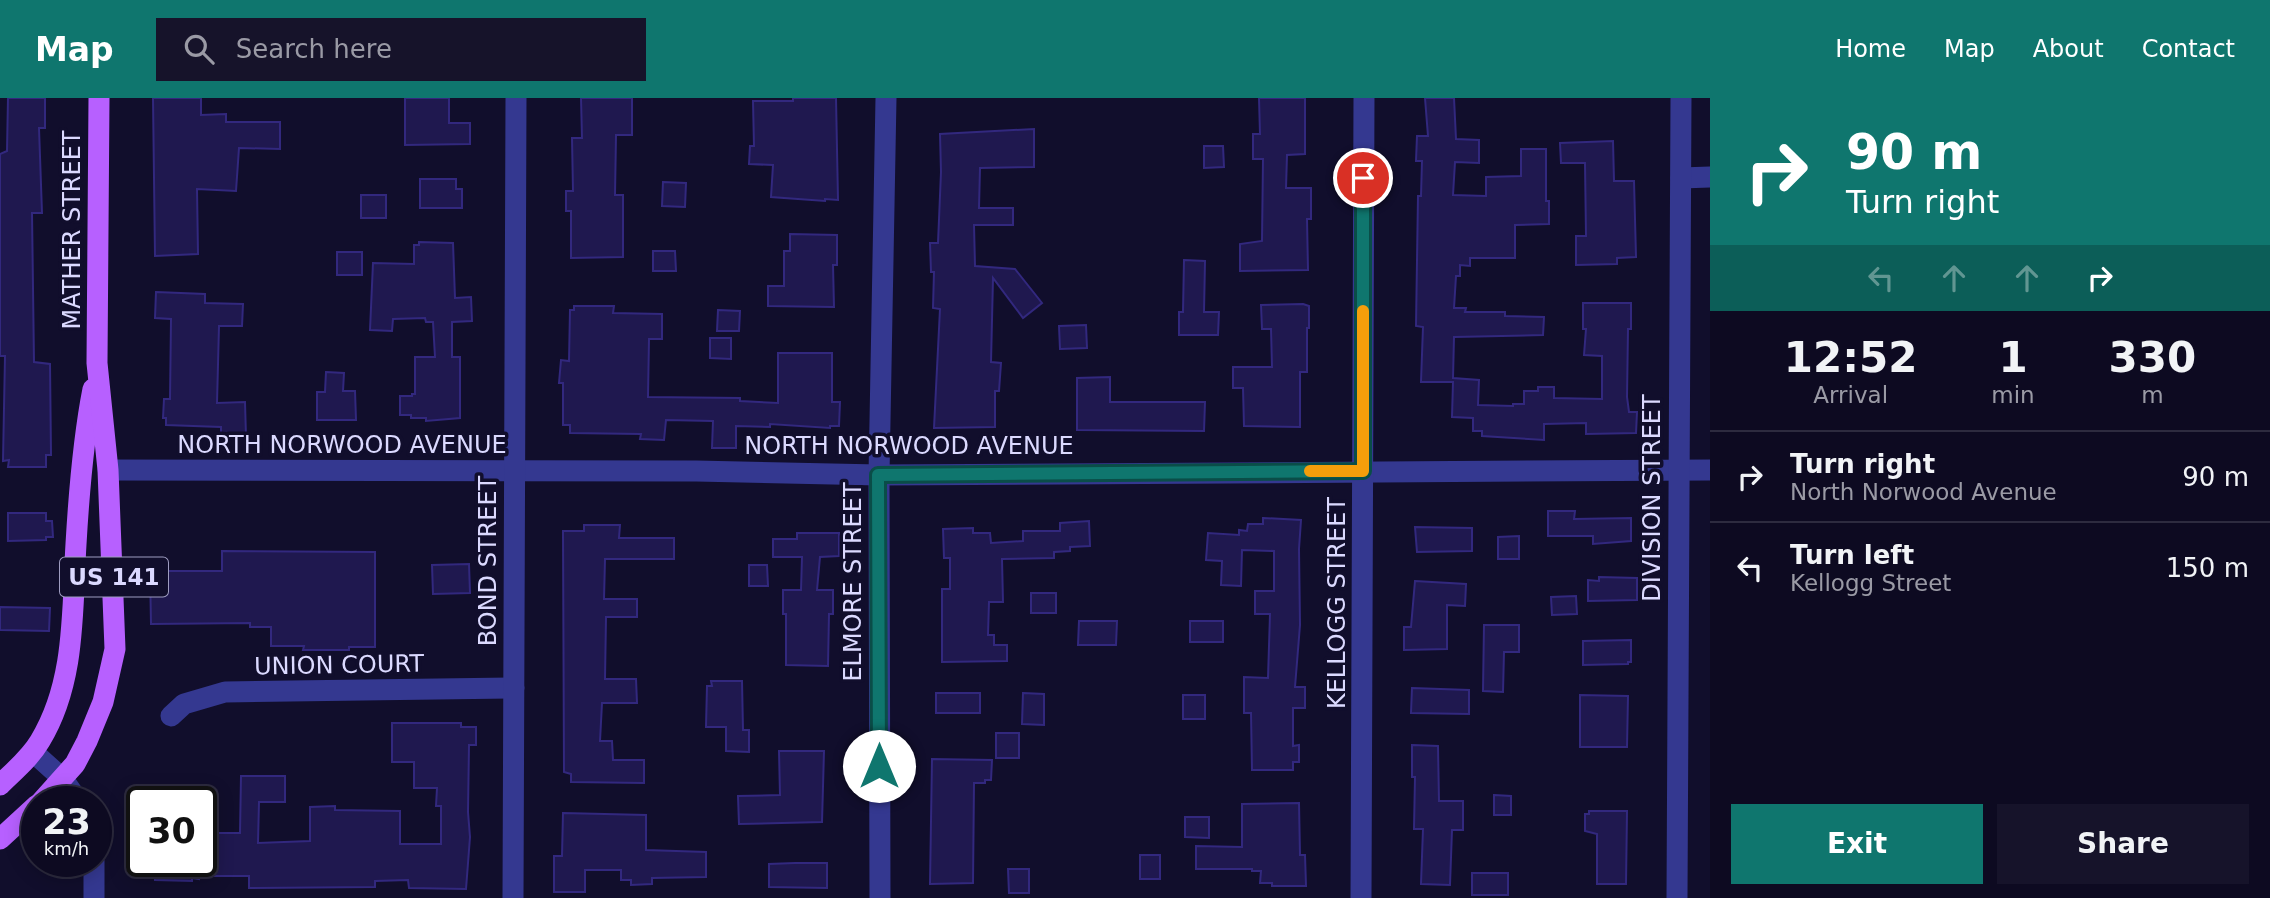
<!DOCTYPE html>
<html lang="en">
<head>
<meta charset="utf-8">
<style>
  body { margin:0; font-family:"DejaVu Sans",sans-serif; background:#16132a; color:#f1f3f6; height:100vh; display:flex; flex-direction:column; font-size:26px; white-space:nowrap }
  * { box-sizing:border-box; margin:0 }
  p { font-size:23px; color:#9a9aa5 }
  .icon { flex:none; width:38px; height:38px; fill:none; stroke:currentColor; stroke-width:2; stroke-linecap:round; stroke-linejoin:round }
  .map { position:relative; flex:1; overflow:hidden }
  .details { display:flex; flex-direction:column; background:#0d0a21; width:560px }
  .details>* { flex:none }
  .top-card { background:#0f766e; color:#fff; overflow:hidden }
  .speed { position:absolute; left:21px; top:688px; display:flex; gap:14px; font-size:35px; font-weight:700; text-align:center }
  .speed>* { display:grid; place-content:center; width:91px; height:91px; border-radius:50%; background:#0d0a21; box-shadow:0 4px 18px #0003,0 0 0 2px #2d2b3f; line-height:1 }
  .speed small { font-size:18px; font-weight:400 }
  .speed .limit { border:4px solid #111; border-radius:10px; background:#fff; color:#111 }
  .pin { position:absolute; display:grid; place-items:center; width:60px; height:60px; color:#fff; margin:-30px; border:4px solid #fff; border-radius:50%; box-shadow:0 2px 7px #0007 }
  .me { position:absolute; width:77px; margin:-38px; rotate:0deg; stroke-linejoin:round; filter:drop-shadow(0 0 5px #0008) }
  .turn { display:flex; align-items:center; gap:24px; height:147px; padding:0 21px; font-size:32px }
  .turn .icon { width:91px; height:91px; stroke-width:2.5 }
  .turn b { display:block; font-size:49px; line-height:60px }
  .lanes { display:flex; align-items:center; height:66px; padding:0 21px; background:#0003; justify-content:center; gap:35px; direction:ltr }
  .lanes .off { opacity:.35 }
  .eta { display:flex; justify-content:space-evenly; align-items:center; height:119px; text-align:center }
  .eta b { font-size:42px; font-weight:700; line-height:49px }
  .action { display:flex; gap:14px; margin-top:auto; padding:14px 21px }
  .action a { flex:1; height:80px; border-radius:0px; background:#0f766e; color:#fff; font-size:28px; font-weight:700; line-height:80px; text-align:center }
  .action a+a { background:#16132a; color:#f1f3f6 }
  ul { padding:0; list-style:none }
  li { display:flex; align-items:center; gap:21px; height:91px; padding:0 21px; border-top:2px solid #2d2b3f }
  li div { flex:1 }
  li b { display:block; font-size:26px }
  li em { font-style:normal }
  header { display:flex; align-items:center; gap:42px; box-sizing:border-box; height:98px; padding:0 35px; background:#0f766e; color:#fff }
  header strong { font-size:33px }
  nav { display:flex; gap:38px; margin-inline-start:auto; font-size:24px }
  .search { width:490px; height:63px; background:#16132a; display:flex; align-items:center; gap:18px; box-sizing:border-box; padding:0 24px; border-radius:0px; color:#9a9aa5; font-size:26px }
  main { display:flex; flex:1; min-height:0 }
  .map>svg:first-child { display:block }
  .building { fill:#1f184f; stroke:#32287e; stroke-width:2 }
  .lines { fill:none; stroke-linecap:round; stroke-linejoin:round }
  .street { stroke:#343890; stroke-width:21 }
  .primary { stroke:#b760ff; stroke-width:21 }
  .route-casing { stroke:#0a4d48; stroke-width:18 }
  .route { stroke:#0f766e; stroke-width:12 }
  .slow { stroke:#f59e0b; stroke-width:12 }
  .labels { text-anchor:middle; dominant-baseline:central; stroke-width:7; stroke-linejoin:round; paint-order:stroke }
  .shield { fill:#110e2c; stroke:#9e9cc0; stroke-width:2 }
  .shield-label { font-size:23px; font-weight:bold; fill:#dbd9ff }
  .street-label { font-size:24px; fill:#dbd9ff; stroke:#110e2c }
</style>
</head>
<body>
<header>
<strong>Map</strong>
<div class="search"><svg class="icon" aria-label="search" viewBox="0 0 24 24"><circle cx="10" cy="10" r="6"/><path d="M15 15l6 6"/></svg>Search here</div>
<nav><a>Home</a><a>Map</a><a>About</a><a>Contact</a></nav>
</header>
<main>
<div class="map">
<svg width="1710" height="800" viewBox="0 0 1710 800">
  <rect width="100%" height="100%" fill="#110e2c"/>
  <g class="building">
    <polygon points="8,0 45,0 45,30 39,30 42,115 32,115 34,264 50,266 51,357 46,357 46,369 8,369 9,362 3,363 5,258 0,258 0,56 7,53"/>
    <polygon points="153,0 201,0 201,17 226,16 226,24 280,24 280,51 239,50 236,93 197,91 198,156 155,158"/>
    <polygon points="405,0 449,0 449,25 470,25 470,46 405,47"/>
    <polygon points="581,0 632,0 632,37 616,37 615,97 623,97 623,159 571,160 571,113 566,113 566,93 573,93 572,40 582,40"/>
    <polygon points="793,0 836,0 838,102 825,101 825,103 771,99 773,67 749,66 750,48 754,48 753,3 793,3"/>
    <polygon points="1259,0 1305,0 1305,56 1287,57 1286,90 1311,90 1311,121 1307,121 1308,172 1240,173 1240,146 1262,143 1263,61 1253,61 1253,36 1260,36"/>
    <polygon points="1425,0 1454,0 1456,41 1479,42 1479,65 1455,64 1453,97 1486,98 1486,79 1521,78 1521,51 1546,51 1546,103 1549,103 1549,126 1515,127 1515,160 1470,160 1470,168 1460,167 1460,178 1456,178 1454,210 1466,210 1465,214 1505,214 1505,218 1544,219 1543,237 1454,239 1453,280 1479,282 1478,307 1513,308 1513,306 1524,306 1524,293 1538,293 1538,289 1554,289 1554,300 1602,301 1602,258 1584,257 1586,231 1583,231 1583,205 1631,205 1631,231 1628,231 1627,299 1629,314 1637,314 1636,335 1586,336 1586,325 1544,326 1544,342 1482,338 1482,333 1473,333 1473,320 1452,319 1453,284 1421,284 1423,229 1416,228 1418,98 1421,98 1422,63 1416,63 1417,38 1428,38"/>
    <polygon points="1034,31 1034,69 980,70 979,110 1013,110 1013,127 974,127 975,168 1015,171 1042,205 1023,220 993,180 991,264 1001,265 999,293 995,293 995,329 934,330 940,211 933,210 934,174 931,174 930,145 938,145 941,74 940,36"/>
    <polygon points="1613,43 1614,83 1634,83 1636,159 1617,160 1617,166 1576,167 1576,138 1586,138 1585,65 1561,65 1560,45"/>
    <polygon points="1204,48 1223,48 1224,69 1204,70"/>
    <polygon points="420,81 456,81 456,91 462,91 462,110 420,110"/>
    <polygon points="663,84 686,85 685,109 662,108"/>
    <rect x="361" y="97" width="25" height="23"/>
    <polygon points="790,136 837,137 837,167 833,167 834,209 768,208 768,188 784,188 784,153 790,153"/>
    <polygon points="419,144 453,145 455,200 471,199 472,223 452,224 452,259 460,259 460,320 426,323 426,320 411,320 411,317 400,317 400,298 412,298 412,296 415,296 415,259 435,259 433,224 426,224 425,220 393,221 392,233 370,232 373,165 414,166 414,147 419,147"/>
    <polygon points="653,153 675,153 676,173 653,173"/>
    <rect x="337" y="154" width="25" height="23"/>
    <polygon points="1184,162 1205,163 1204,214 1219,214 1218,237 1179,237 1179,214 1183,214"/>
    <polygon points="156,194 205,196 205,205 243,206 242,228 219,228 217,305 245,304 246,339 221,339 221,329 166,327 166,320 163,320 164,301 170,301 171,221 155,220"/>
    <polygon points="1303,206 1309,208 1309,230 1307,230 1307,274 1300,274 1300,329 1244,328 1243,290 1233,290 1233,269 1272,269 1271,231 1262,231 1261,207"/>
    <polygon points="574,208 614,208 613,215 662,216 662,241 649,241 648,299 740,300 740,303 778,305 778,255 832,255 832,304 840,304 839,328 830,328 830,330 770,326 770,329 736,328 736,350 712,350 713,323 666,322 664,342 640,341 641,336 570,335 570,327 563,327 563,285 559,285 561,262 569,263 570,212 574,212"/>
    <polygon points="718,212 740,213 739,233 717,233"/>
    <polygon points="1086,227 1087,250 1060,251 1059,228"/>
    <polygon points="710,240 731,240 731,261 710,260"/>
    <polygon points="326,274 344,275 343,293 355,293 356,322 317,322 317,294 325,294"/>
    <polygon points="1110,279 1110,304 1205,304 1204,333 1077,332 1077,280"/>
    <polygon points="1548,413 1575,413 1574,421 1631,420 1631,443 1593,446 1593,438 1548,438"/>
    <polygon points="8,415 46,415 46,423 52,423 53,439 46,439 46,442 8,443"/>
    <polygon points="1263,420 1301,422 1299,451 1300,527 1295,589 1305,589 1305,610 1293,610 1293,648 1299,647 1299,664 1293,664 1293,672 1252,672 1251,615 1244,615 1244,579 1268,580 1270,516 1255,516 1255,493 1274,493 1274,453 1242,452 1241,488 1221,487 1222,463 1206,462 1208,435 1239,437 1239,432 1247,433 1248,426 1263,426"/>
    <polygon points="1089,423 1090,448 1070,449 1070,453 1054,454 1054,460 1002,461 1003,504 989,504 988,537 994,537 994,547 1007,547 1007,563 942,564 942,491 950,491 950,460 944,460 943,431 973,430 973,435 990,435 991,445 1023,443 1023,433 1060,433 1060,425"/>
    <polygon points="584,427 620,427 619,440 674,440 674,461 605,461 604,501 637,501 637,519 606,519 605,581 636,581 637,605 602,605 600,643 612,643 613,662 644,662 644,685 571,684 571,676 564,674 563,433 584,433"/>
    <polygon points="1415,429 1472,430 1472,453 1417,454"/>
    <polygon points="797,435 839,435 839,458 820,459 817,492 833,492 833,516 829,516 828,568 786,567 786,516 783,516 783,492 801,492 802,459 773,459 773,441 797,441"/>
    <polygon points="1519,438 1519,461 1498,461 1498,439"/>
    <polygon points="222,453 375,454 375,549 349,549 349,552 303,552 304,548 271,548 271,529 250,529 250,525 151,526 150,473 222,473"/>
    <polygon points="469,466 470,495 433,496 432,467"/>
    <polygon points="749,467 767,467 768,488 749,488"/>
    <polygon points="1599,479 1637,480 1637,502 1588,503 1588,482 1599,483"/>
    <polygon points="1415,483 1466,486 1465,508 1447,507 1447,551 1404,552 1404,529 1411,529"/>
    <rect x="1031" y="495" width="25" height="20"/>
    <polygon points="1576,498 1577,516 1552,517 1551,499"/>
    <polygon points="0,509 50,510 49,533 0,532"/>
    <polygon points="1079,523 1117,523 1116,547 1078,547"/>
    <rect x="1190" y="523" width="33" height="21"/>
    <polygon points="1484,527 1519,527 1519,554 1504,554 1503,594 1483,593"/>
    <polygon points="1631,542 1631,564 1628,564 1628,566 1583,567 1583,543"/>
    <polygon points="711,583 742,583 743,632 749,632 749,654 726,653 726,629 706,629 707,588 712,588"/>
    <polygon points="1412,590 1469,592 1469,616 1411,615"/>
    <rect x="936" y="595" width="44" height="20"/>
    <polygon points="1023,595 1044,596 1044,627 1022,626"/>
    <rect x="1183" y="597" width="22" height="24"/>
    <polygon points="1580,597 1628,598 1627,649 1580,649"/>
    <polygon points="392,625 461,625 461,629 476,629 476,647 469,647 468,714 470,739 466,791 409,790 408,782 375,783 375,789 249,790 249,778 201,778 201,759 213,759 213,756 218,756 218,735 240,735 241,678 285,678 285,704 259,704 258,745 310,743 310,709 335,708 335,712 400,713 400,746 441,746 441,708 436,708 437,690 414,690 414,664 392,664"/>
    <rect x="996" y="635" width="23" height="25"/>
    <polygon points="1412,647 1438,648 1439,703 1463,703 1463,732 1452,732 1450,787 1421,786 1423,731 1414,731 1415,679 1412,679"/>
    <polygon points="779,653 824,653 822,724 739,726 738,698 780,697"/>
    <polygon points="932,661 992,662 991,682 985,682 985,685 974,685 973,785 930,786"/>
    <polygon points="1494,697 1511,698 1511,717 1494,717"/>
    <polygon points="1299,705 1300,757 1305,757 1306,788 1272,788 1272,785 1260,785 1261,773 1252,773 1252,771 1196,771 1196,748 1242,749 1242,706"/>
    <polygon points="1589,713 1627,713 1626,786 1597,786 1597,736 1585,733 1585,716 1589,716"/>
    <polygon points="563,715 646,717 646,752 706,754 706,779 652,780 652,786 631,787 631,782 621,782 621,772 585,772 585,794 554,794 554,758 562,758"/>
    <polygon points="1185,719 1209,719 1209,740 1185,739"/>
    <rect x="1140" y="757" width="20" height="24"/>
    <polygon points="155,763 200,763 199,781 192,780 192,783 155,782"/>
    <polygon points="795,765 827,765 827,790 769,789 769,766"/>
    <polygon points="1008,771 1029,771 1029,795 1009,795"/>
    <rect x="1472" y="775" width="36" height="22"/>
  </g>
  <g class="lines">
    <g class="street">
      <polyline points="1681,80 1710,79"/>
      <polyline points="108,372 696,373 879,377 1710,372"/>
      <polyline points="171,618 184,606 225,594 514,590"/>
      <polyline points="33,654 63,681 79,704"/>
      <polyline points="94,763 94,800"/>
      <polyline points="513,800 516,0"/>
      <polyline points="880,800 879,377 886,0"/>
      <polyline points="1361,800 1364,0"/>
      <polyline points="1677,800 1681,0"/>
    </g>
    <g class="primary">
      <path d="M0,687C14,673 30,660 40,643C76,584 72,512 76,446C79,394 83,342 93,291"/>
      <polyline points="41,704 75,666 87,643 103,604 115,551 108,372 97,265 99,0"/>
      <polyline points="0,741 37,707"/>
    </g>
  </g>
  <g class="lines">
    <defs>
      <polyline id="route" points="879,668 878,377 1363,373 1363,80"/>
    </defs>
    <use href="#route" class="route-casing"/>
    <use href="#route" class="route"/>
    <polyline class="slow" points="1310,373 1363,373 1363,213"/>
  </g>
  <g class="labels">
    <rect class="shield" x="60" y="459.5" width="108" height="39" rx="5"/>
    <g class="shield-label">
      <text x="114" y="479">US 141</text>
    </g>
    <g class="street-label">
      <text transform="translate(72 132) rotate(-90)">MATHER STREET</text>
      <text x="342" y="347">NORTH NORWOOD AVENUE</text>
      <text x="909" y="348">NORTH NORWOOD AVENUE</text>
      <text transform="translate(1652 400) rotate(-90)">DIVISION STREET</text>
      <text transform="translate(488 463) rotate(-90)">BOND STREET</text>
      <text transform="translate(853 484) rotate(-90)">ELMORE STREET</text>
      <text transform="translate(1337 505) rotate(-90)">KELLOGG STREET</text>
      <text transform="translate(339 567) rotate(-1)">UNION COURT</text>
    </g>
  </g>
</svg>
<div class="speed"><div>23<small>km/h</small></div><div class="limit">30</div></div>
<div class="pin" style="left:1363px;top:80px;background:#d93025"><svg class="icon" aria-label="arrive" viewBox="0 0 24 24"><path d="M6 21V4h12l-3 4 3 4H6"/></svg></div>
<svg class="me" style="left:879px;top:668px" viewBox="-20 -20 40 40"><circle r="19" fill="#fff"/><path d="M0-13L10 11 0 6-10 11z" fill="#0f766e"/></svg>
</div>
<section class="details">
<div class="top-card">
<div class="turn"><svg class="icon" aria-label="right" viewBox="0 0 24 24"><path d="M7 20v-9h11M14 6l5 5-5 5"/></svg><div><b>90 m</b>Turn right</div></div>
<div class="lanes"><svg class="icon off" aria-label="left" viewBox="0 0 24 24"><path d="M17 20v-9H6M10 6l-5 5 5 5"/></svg><svg class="icon off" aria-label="ahead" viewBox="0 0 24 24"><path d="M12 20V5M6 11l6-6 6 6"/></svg><svg class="icon off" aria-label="ahead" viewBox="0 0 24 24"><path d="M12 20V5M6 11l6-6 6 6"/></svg><svg class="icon" aria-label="right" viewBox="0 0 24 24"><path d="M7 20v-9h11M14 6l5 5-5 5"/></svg></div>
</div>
<div class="eta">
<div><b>12:52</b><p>Arrival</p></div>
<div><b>1</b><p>min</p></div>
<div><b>330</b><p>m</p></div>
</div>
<ul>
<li><svg class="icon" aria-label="right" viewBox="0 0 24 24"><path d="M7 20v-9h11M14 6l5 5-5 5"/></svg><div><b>Turn right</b><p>North Norwood Avenue</p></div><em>90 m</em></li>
<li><svg class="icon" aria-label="left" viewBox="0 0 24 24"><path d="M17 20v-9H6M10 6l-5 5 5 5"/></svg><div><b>Turn left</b><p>Kellogg Street</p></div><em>150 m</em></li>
</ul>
<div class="action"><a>Exit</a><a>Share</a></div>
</section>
</main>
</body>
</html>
